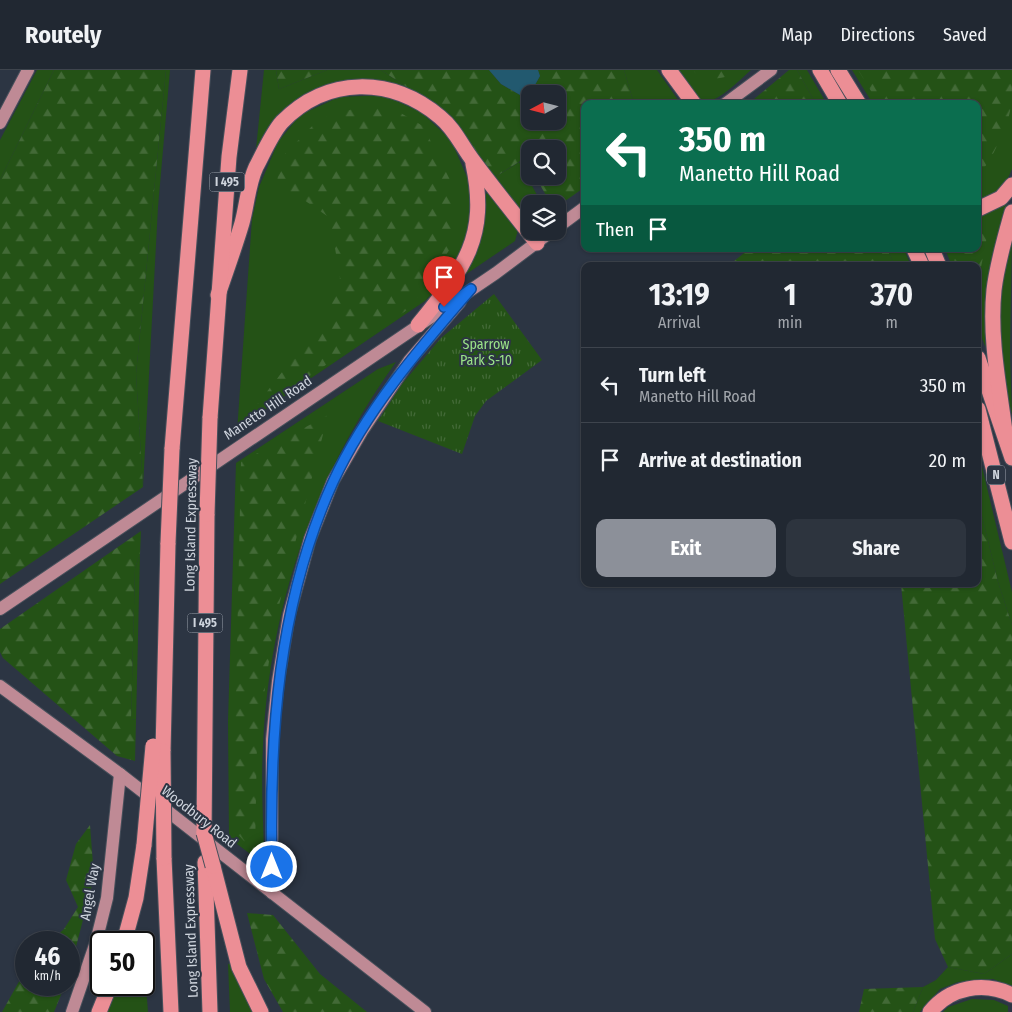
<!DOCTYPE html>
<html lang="en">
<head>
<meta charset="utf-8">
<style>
  body { margin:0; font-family:"Fira Sans Condensed",sans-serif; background:#2d343e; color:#f1f3f6; height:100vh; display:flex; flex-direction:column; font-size:19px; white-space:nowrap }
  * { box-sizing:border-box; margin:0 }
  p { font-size:16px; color:#a2a6ac }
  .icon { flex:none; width:28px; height:28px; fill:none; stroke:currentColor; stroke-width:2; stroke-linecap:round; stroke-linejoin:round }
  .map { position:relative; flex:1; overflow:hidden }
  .details { position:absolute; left:581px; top:192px; width:400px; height:325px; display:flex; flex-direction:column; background:#212832; border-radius:10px; box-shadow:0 1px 4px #0004,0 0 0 1px #3e444d }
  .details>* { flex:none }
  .banner { position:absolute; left:581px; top:30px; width:400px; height:152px; border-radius:10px; box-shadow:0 1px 4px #0004,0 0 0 1px #3e444d; background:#0b6e4f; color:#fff; overflow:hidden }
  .needle { width:32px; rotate:263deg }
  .tools { position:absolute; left:521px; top:15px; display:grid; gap:10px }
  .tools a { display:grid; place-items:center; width:45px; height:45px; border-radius:10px; background:#212832; box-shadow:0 1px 4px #0004,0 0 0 1px #3e444d; font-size:25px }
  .speed { position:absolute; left:15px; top:861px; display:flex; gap:10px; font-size:25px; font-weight:700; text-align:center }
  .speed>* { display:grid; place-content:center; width:65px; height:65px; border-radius:50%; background:#212832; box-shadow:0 1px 4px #0004,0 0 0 1px #3e444d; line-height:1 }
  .speed small { font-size:12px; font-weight:400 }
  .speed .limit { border:2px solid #111; border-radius:8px; background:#fff; color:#111 }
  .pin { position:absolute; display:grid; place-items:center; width:42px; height:42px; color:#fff; margin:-51px -21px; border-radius:50% 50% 50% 0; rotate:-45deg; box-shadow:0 0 5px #0007 }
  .pin .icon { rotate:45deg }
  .me { position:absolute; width:55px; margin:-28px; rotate:0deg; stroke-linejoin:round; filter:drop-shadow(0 0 4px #0008) }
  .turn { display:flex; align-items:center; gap:18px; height:105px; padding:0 15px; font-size:22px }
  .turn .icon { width:65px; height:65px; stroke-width:2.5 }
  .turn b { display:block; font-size:35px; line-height:42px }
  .then { display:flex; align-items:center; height:48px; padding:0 15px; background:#0003; gap:10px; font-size:19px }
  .eta { display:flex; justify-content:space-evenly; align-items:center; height:85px; text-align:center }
  .eta b { font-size:30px; font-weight:700; line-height:35px }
  .button { display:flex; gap:10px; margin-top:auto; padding:10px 15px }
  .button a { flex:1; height:58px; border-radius:10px; background:#8c9099; color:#fff; font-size:20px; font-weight:700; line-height:58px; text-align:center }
  .button a+a { background:#2d343e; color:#f1f3f6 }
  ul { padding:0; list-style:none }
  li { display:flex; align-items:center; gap:15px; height:75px; padding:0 15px; border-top:1px solid #3e444d }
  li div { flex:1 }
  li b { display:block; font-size:19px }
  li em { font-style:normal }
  header { display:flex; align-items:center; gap:30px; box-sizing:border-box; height:70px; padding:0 25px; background:#212832; border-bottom:1px solid #3e444d }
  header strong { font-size:24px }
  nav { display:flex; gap:28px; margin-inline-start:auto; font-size:18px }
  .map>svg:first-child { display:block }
  .grass { fill:#245216 }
  .forest { fill:url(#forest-firs) }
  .park { fill:url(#park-tufts) }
  .water { fill:#22596f }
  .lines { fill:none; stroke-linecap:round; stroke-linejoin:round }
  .major-casing { stroke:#48505b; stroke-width:14 }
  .highway-casing { stroke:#48505b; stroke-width:17 }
  .major { stroke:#bf8a95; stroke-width:12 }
  .highway { stroke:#ec8e95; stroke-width:15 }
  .highway-bridge-casing { stroke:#48505b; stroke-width:17; stroke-linecap:butt }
  .highway-bridge { stroke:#ec8e95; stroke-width:15 }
  .route-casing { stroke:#114b97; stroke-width:12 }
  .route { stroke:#1a73e8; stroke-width:9 }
  .labels { text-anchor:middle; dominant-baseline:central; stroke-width:4; stroke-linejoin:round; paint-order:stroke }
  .shield { fill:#2c3543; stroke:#9da4af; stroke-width:1 }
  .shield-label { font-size:12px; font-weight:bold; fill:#ced4dd }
  .park-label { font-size:14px; fill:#9be388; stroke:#2c3543 }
  .street-label { font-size:14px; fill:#ced4dd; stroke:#2c3543 }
</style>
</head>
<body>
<header>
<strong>Routely</strong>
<nav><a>Map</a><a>Directions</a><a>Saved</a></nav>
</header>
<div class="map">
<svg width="1012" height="942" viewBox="0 0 1012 942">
  <defs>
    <pattern id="forest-firs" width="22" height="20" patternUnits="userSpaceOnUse" patternTransform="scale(1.25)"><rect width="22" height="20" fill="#245216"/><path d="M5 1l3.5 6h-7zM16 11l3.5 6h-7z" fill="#436a37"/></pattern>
    <pattern id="park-tufts" width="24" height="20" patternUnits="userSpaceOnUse" patternTransform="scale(1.25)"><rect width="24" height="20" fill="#245216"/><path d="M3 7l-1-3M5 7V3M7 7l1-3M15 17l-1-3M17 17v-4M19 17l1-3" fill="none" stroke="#436a37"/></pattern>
  </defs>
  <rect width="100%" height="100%" fill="#2c3543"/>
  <g class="grass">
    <polygon points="37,0 54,0 0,110 0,70"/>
    <polygon points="166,0 170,0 158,137 143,417 136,304"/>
    <path d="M264,0H276L279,19L327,0H381L425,29C416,25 407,19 397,16C354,1 308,14 277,46C268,54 262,68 256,79Z"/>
    <polygon points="624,0 657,0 681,34 634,34"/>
    <path d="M675,0H751C739,10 711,42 696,28C688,20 682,9 675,0Z"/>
    <polygon points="797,0 807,0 827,34 816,34"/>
    <path d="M852,0H1012V99C1005,117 995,125 978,132V34H873Z"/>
    <polygon points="383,25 421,42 451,70 470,114 471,157 456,199 425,231 273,334 237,362 252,149 259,117 278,72 300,45 339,27"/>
    <polygon points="519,92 542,134 530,134 530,153 495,107"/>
    <polygon points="491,122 518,160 515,171 459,209 485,142 485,124"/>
    <polygon points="1007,132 1004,150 989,277 985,276 978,258 978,196 952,196 945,179 978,179 978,148"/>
    <path d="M1012,161L1010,286L1012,344C1002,306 996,265 999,226C1001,204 1008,182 1012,161Z"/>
    <polygon points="887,179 904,179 911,196 895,196"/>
    <path d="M396,292C315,404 269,538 263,676C261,711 263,747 264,782L263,786H256L257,789L229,768L228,651L236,393L378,299Z"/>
    <polygon points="978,380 1012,522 1012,555 998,512 978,430"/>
    <polygon points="140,484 136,650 131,649 135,498"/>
    <polygon points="1012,884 1012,916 993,909 958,912 940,919 920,942 913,942 923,917 936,910 948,897 984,904"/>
    <polygon points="144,889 148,942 104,942 116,915 144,915"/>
    <polygon points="231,893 253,942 230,942 228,894"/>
    <polygon points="972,929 994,930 1008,936 1008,942 943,942 948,937"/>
  </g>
  <g class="forest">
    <polygon points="54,0 166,0 136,304 143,417 0,514 0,110"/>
    <polygon points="276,0 327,0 279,19"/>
    <polygon points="381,0 489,0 501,14 527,29 530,24 530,51 558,51 558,24 530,24 540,6 538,0 624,0 634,34 585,34 585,117 558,136 558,134 551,134 535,106 558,106 558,79 530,79 530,97 525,88 495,107 448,44"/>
    <path d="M693,0H738L734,5C720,8 702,14 693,0Z"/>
    <polygon points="789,0 797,0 816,34 748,34"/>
    <path d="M858,0H1012C1012,39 1012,47 994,82C989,91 987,97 978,102V34H879Z"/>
    <polygon points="380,31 423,56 450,110 454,173 410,238 246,349 289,293 323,260 340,208 330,148 304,130 278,123 277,92 319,49"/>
    <polygon points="978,159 987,167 981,197 978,234 978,196 956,196 951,179 978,179"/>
    <polygon points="749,179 887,179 895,196 728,196"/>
    <polygon points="328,345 275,551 257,672 255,783 233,759 241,392"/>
    <polygon points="978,430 998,512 1012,555 1012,884 984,904 948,897 935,869 901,514 978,514"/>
    <polygon points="141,461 140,484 135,498 131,649 136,650 135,691 117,686 3,588 0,582 0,559"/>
    <polygon points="90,755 94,807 69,904 69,872 50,872 64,859 78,837 66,810 76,774"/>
    <polygon points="247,843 273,845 320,904 367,942 283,942 264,909"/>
    <polygon points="26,899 26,915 65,915 54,942 2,942"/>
    <polygon points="923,917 913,942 859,942 864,919"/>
  </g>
  <polygon class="park" points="494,224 542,290 486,331 475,346 462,384 378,351 402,314 441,268"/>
  <polygon class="water" points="489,0 538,0 540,6 527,29 501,14"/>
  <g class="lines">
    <defs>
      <g id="major">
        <polyline points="725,34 771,0"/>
        <polyline points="0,53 28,0"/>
        <polyline points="558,157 585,137"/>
        <polyline points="0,539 496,203 552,161"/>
        <polyline points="0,616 120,704 425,942"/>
        <polyline points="272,823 272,669 278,611 289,545 310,469 333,411 362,361 409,291 460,232"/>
        <polyline points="72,942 96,872 107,828 120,704"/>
      </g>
      <g id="highway">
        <polyline points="669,0 694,34"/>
        <polyline points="820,0 840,34"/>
        <polyline points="838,0 859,34"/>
        <polyline points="978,139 1001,128 1012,115"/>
        <polyline points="914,179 922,196"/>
        <polyline points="932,179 939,196"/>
        <path d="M218,225C226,201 235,177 242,153C247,135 248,114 256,97C263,84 272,63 282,52C327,6 391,6 440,47C455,59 462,77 474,92C494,119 516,146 537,173"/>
        <path d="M418,255C463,199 489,169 473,94"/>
        <polyline points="978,288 1012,388"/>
        <polyline points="978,339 1012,472"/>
        <polyline points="210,348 229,87 240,0"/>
        <path d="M1006,369C1000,320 989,270 994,220C997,194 1005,167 1012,142"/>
        <polyline points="172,379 203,0"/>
        <polyline points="163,681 168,473"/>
        <polyline points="204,763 207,444"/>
        <polyline points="164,788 171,942"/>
        <polyline points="205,792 210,942"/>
        <polyline points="213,796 239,897 261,942"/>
        <polyline points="124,872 136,828 144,775"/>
        <polyline points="99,942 110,915"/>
        <path d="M930,942C950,917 984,911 1012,925"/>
      </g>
    </defs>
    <use href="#major" class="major-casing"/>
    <use href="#highway" class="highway-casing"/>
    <use href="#major" class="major"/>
    <use href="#highway" class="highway"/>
    <defs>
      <g id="highway-bridge">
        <polyline points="207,444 210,348"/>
        <polyline points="168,473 172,379"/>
        <polyline points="163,681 164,788"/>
        <polyline points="204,763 213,796"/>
        <polyline points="144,775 153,676"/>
      </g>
    </defs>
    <use href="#highway-bridge" class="highway-bridge-casing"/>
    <use href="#highway-bridge" class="highway-bridge"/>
  </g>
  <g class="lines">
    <defs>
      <path id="route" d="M272,797C269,666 278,533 333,412C366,340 419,279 471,219L444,237"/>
    </defs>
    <use href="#route" class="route-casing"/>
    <use href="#route" class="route"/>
  </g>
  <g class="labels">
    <g class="shield">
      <rect x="209.5" y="102.5" width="35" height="19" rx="4"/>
      <rect x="987" y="395.5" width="18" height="19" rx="4"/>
      <rect x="187.5" y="543.5" width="35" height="19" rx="4"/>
    </g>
    <g class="shield-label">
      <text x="227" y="112">I 495</text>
      <text x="996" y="405">N</text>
      <text x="205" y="553">I 495</text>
    </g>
    <g class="park-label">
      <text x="486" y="274">Sparrow<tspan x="486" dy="16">Park S-10</tspan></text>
    </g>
    <g class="street-label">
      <text transform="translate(268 338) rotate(-34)">Manetto Hill Road</text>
      <text transform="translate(191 455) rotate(-89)">Long Island Expressway</text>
      <text transform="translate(199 747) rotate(38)">Woodbury Road</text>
      <text transform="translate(90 822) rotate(-80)">Angel Way</text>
      <text transform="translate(191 861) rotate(-92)">Long Island Expressway</text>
    </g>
  </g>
</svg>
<div class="tools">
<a><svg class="needle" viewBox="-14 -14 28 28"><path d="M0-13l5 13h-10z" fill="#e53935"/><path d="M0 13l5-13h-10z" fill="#a2a6ac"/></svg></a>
<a><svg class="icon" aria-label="search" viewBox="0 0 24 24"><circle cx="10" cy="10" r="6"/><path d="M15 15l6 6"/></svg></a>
<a><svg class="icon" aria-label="layers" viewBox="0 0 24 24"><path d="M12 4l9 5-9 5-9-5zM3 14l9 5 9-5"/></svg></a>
</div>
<div class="speed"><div>46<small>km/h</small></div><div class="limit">50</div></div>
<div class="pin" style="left:444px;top:237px;background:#d93025"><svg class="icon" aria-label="arrive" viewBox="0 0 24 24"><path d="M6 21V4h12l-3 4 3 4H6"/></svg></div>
<svg class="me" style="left:272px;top:797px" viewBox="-20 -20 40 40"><circle r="17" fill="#1a73e8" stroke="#fff" stroke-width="3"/><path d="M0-11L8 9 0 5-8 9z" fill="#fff"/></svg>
<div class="banner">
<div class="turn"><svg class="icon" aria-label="left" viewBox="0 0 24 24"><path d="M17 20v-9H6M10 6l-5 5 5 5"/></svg><div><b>350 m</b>Manetto Hill Road</div></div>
<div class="then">Then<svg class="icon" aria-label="arrive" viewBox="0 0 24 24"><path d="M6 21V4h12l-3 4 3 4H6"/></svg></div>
</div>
<section class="details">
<div class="eta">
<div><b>13:19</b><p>Arrival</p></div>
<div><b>1</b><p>min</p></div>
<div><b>370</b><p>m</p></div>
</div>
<ul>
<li><svg class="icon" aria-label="left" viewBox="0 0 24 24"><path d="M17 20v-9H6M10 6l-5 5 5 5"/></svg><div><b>Turn left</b><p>Manetto Hill Road</p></div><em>350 m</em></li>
<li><svg class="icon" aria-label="arrive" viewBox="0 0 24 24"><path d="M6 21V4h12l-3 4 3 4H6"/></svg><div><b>Arrive at destination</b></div><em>20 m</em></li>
</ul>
<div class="button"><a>Exit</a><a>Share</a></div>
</section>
</div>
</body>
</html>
